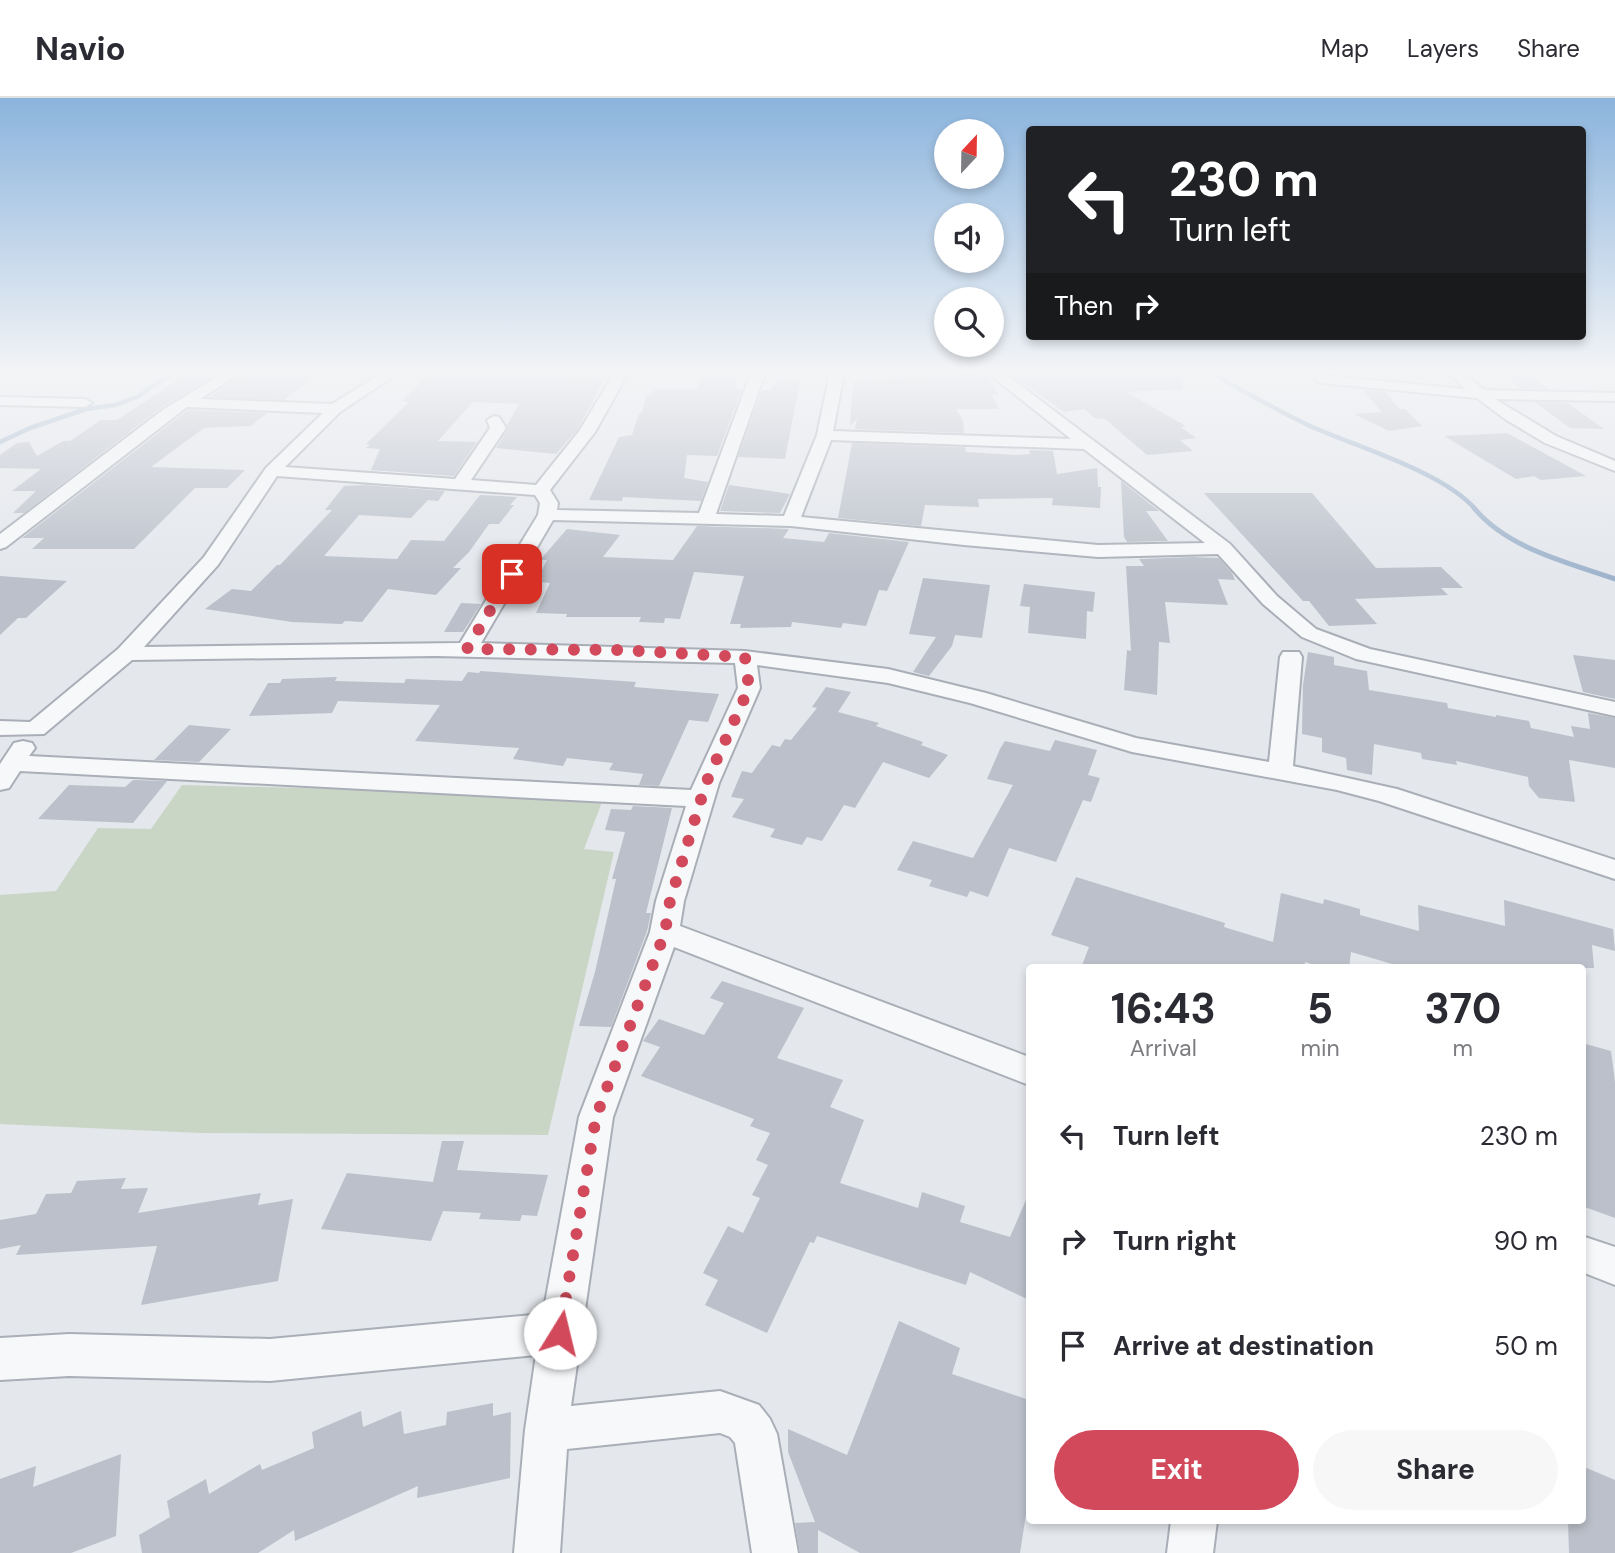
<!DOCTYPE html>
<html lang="en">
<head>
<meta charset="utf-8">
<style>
  body { margin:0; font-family:"DM Sans",sans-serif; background:#f7f7f7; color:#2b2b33; height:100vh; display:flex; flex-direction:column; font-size:26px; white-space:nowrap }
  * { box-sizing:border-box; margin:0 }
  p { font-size:23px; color:#7c7c81 }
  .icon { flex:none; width:38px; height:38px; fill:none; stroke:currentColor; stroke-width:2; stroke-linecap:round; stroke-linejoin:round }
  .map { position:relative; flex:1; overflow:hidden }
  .side { position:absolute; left:1026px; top:866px; width:560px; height:560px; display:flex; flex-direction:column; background:#fff; border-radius:7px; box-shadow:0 4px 10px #0003 }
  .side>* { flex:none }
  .guide { position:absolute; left:1026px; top:28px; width:560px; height:214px; border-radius:7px; box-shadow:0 4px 10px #0003; background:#202124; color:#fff; overflow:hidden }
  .needle { width:46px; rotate:22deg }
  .buttons { position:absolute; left:934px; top:21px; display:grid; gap:14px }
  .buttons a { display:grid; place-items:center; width:70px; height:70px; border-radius:50%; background:#fff; box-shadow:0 4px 10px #0003; font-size:35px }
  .pin { position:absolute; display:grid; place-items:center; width:60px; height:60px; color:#fff; margin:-30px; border-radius:14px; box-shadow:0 4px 10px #0006 }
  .me { position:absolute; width:77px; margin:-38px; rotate:9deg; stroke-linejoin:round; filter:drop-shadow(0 0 5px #0008) }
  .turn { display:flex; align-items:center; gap:24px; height:147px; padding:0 28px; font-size:32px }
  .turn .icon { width:91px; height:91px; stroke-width:2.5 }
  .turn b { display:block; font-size:49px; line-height:60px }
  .then { display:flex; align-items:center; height:66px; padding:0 28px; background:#0003; gap:14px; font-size:26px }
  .eta { display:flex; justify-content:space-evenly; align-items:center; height:119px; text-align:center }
  .eta b { font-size:42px; font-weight:700; line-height:49px }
  .action { display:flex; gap:14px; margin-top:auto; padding:14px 28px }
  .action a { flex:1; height:80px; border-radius:42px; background:#d1495b; color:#fff; font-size:28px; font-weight:700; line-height:80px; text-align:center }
  .action a+a { background:#f7f7f7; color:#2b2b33 }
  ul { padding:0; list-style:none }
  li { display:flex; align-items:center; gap:21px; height:105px; padding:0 28px }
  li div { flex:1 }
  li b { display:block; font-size:26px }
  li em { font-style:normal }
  header { display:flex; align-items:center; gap:42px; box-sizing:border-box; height:98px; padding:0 35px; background:#fff; border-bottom:2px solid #e1e1e2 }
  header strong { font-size:33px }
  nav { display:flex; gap:38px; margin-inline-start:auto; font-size:24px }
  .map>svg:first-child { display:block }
  .green { fill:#c9d6c5 }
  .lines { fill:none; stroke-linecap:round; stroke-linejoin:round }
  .stream-far1 { stroke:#9fb4cc; stroke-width:4.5 }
  .stream { stroke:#9fb4cc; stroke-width:5 }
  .building { fill:#bbc0ca }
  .street-casing { stroke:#a9aeb7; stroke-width:4 }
  .street { fill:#f7f8fa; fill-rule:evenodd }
  .route { stroke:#d1495b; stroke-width:12; stroke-dasharray:0 21.6 }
</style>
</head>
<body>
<header>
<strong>Navio</strong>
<nav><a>Map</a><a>Layers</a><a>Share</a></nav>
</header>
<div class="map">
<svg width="1615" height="1455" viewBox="0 0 1615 1455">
  <rect width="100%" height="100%" fill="#e4e7ec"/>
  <polygon class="green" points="182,687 458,694 602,704 584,751 614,754 548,1037 200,1035 0,1026 0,797 56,793 98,730 151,731"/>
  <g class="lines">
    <g class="stream-far1">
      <path d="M1211,275C1244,293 1276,312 1310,328C1357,349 1444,374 1476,412"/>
      <polyline points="0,344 30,330 86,311 115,307 137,299 172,275"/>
    </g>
    <path class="stream" d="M1474,410C1508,451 1567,464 1615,481"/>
  </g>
  <g class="building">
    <polygon points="254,275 318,275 284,302 209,299 237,281 243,281"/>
    <polygon points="435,275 568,275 564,279 605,280 578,331 556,356 496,350 508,331 507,327 519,306 473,304 438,343 477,344 454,378 371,372 380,351 366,350 370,347 366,346 409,304 402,303 425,280 432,279"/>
    <polygon points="944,275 985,275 999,297 992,297 999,311 956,311 963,323 964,335 855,331 857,320 850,328 853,283 946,278"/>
    <polygon points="1008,275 1183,275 1183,291 1126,294 1186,328 1181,329 1196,340 1180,342 1193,353 1147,357 1105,321 1095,320 1084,311 1064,314"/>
    <polygon points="1504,275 1526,275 1548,291 1520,290"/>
    <polygon points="185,277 212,279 162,309 24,415 13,415 36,393 12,393 41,371 0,370 0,357 17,345 29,344 37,358 63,343 70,343 101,322 117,322"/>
    <polygon points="700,277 737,277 736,291 742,291 717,358 687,357 684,380 708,384 701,403 623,399 622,403 589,402 619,339 632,337 639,315 642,315 646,297 651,298 653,291 698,291"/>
    <polygon points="776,282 800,283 785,361 738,359 762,292 771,292"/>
    <polygon points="1362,291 1386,294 1399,311 1405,311 1422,328 1389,333 1354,316 1382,314"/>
    <polygon points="1535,304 1568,305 1604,331 1570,330"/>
    <polygon points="188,312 267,315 251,328 204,330 151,369 245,372 227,390 195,390 134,451 32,451 44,440 22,440"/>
    <polygon points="1507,335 1586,378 1541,382 1534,378 1516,381 1444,338"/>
    <polygon points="852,345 965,349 966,354 1017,357 1030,356 1029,352 1053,353 1057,376 1097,370 1098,389 1101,389 1100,410 1052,407 1053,400 978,401 979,409 925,407 921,428 838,420"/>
    <polygon points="1121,383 1159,413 1146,413 1168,443 1127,444 1124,439"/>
    <polygon points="365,387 445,393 438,403 428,402 411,420 359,417 324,458 397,461 411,442 444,443 480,397 517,399 510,407 514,407 499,426 489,426 469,454 453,470 461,470 436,497 388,491 362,524 345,523 342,526 292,524 205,511 232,491 251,493 277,467 280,467 332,412 325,412 344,388"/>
    <polygon points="729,387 764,392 790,396 780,415 720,413"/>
    <polygon points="1204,395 1312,395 1376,470 1441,469 1463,490 1441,490 1448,497 1355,501 1377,526 1329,528 1309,503 1303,503"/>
    <polygon points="697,428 789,431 783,440 824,444 829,435 909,444 887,493 879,492 866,528 843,525 841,530 792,524 791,529 740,530 741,526 730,526 744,478 694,474 680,521 665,520 664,525 639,524 641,519 566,519 567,516 536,515 550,485 541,484 543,480 538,480 547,462 540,462 567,431 620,437 603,459 673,462"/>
    <polygon points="1192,459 1219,460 1232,475 1235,482 1218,481 1228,507 1165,504 1170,545 1159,544 1157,597 1124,592 1127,552 1131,553 1126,468 1144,468 1139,461"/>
    <polygon points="0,478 67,483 26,520 18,520 0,537"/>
    <polygon points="923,480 990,487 982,540 955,537 952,548 929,578 913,574 936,539 909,536"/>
    <polygon points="1024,486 1095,494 1093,514 1087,513 1086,541 1028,535 1030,509 1020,508"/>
    <polygon points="461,505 481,506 463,534 444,534"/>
    <polygon points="1308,554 1334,559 1334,567 1367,573 1369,592 1447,605 1448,610 1496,619 1496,617 1529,623 1531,630 1574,639 1571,628 1590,631 1588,615 1615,620 1615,670 1569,662 1575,704 1539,700 1529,688 1528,679 1456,663 1457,667 1422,661 1421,655 1374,646 1372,677 1347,672 1346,660 1322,654 1322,640 1302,636 1303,587"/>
    <polygon points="1573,557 1615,562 1615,601 1583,594"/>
    <polygon points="480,573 636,584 634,589 719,596 708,624 689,622 659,688 639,687 643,676 609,672 613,665 567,660 563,668 513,661 519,650 415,643 440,607 338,603 332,615 249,618 268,585 280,585 282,581 337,579 335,583 404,585 406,581 462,583 468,574 479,575"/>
    <polygon points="826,589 851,594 838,614 879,625 876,628 923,644 921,647 948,657 929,680 883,664 855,710 844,707 822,743 807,739 802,747 770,739 775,731 732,719 744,701 731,699 742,673 752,675 772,647 780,649 785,641 791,642 817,610 812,609"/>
    <polygon points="189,627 231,631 199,664 154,662"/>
    <polygon points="1055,642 1097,652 1088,677 1100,680 1091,704 1083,702 1056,764 1009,750 988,799 970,793 967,799 929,788 932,782 897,772 913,743 973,760 1013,687 987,681 1000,651 1005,643 1050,653"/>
    <polygon points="133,682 167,683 133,725 38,721 69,687 125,689"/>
    <polygon points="633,708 672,710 646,815 651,815 647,833 611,929 579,928 595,874 616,781 612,781 625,734 605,732 611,711 631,712"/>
    <polygon points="1076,779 1225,825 1224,829 1273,844 1281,795 1323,806 1324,801 1360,811 1360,817 1419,833 1418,807 1505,828 1504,802 1613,831 1615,853 1592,847 1594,870 1406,870 1351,854 1349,870 1324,870 1305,864 1304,870 1081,870 1089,849 1051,837"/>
    <polygon points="722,883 804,910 777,960 843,982 830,1009 864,1022 840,1085 918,1110 922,1094 965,1108 960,1124 1010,1139 1029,1095 1029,1202 970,1174 966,1187 817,1138 814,1145 810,1144 767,1235 705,1207 718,1182 703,1175 728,1128 743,1135 760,1100 752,1097 768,1067 756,1062 770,1035 750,1028 754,1021 641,978 660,949 643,943 659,921 704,937 724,905 710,900"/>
    <polygon points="1582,945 1611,953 1615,984 1615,1120 1582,1108"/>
    <polygon points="442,1043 464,1043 457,1072 548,1077 537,1118 522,1117 520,1123 479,1121 481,1115 443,1113 431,1143 321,1131 347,1075 433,1084"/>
    <polygon points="126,1080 121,1091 148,1090 138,1115 261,1095 258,1107 293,1101 278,1183 141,1207 157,1148 16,1157 21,1147 0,1151 0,1122 36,1116 46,1096 71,1095 77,1083"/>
    <polygon points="899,1223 960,1250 952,1276 1029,1302 1029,1397 1020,1455 860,1455 818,1432 818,1455 800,1455 795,1425 815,1424 788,1354 788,1331 847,1357"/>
    <polygon points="493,1305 493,1318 511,1314 510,1380 417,1400 418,1388 295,1443 294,1432 258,1455 142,1455 139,1437 170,1419 167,1403 206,1381 209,1396 260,1366 262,1372 314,1350 312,1334 361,1313 363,1329 401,1313 404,1336 446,1327 447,1314"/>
    <polygon points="121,1356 116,1438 71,1455 0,1455 0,1381 36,1368 33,1389"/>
    <polygon points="1582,1368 1615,1382 1615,1455 1569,1455 1568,1423 1582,1423"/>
  </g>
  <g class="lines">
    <defs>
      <g id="street">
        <path d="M224,275H241L200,301L332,306L382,275H398L340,314L285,369L455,381L490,330L487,322L494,318L499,319L506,330L471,382L536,387L580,332L614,275H628L595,334L550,392L558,405L557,412L699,415L751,275H765L716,416L784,418L817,337L830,275H844L833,333L1071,341L988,275H1004L1230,446L1277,498L1316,531L1370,551L1615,604V618L1356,561L1302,539L1263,506L1218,456L1098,459L964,447L791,428L553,422L481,545L745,553L888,571L986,595L1136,640L1269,664L1280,559L1283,554H1299L1302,559L1293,668L1397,691L1615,762V781L1379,703L1337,692L1132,654L970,605L888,585L757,567L760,590L719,685L684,803L680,828L1029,959V987L674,849L613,1019L571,1308L720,1293L759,1307L770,1321L777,1336L798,1455H752L735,1345L730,1339L720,1335L567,1351L560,1455H514L525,1332L536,1257L270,1283L69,1278L0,1282V1240L69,1236L270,1241L543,1216L579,1019L650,834L656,803L686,708L20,673L9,690L0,692V666L14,645L23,643L32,645L35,650L29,658L691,692L738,590L735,565L436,558L132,562L44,636L0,637V623L30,624L118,551L204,459L266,370L323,315L187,309L6,449L0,451V436L164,311ZM831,342L1084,351L1205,445L1098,447L801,419ZM277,378L535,397L540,405L538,417L460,545L144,549L218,467Z"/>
        <polygon points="1449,275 1464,275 1484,292 1615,295 1615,303 1495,301 1556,338 1615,363 1615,373 1545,345 1505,321 1477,300 1322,285 1315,281 1322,277 1465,291"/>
        <polygon points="0,299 85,301 92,305 85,309 0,307"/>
        <polygon points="1582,1138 1615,1149 1615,1187 1582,1174"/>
        <polygon points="1171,1423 1217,1423 1213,1455 1167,1455"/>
      </g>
    </defs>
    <use href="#street" class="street-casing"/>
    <use href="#street" class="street"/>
  </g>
  <linearGradient id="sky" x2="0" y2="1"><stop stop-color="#8bb4dd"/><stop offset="0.57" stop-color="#f3f4f6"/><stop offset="1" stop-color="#f3f4f6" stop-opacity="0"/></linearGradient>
  <rect width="1615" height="479" fill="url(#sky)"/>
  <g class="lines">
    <polyline class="route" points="512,476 467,551 620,552 745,559 749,590 706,685 670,803 665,834 596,1019 560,1235"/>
  </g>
</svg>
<div class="buttons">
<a><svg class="needle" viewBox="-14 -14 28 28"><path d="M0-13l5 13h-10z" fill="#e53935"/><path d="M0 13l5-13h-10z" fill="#7c7c81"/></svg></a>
<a><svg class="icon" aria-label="sound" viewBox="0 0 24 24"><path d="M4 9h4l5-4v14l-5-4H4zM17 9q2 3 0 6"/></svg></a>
<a><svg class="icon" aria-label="search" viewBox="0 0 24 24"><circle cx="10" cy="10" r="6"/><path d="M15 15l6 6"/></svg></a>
</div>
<div class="pin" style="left:512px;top:476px;background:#d93025"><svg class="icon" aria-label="arrive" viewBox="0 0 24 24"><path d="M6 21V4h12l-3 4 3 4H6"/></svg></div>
<svg class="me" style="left:560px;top:1235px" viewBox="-20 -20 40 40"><circle r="19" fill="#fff"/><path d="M0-13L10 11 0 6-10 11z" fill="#d1495b"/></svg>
<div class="guide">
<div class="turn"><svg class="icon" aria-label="left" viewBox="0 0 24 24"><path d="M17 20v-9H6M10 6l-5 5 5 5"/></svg><div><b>230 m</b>Turn left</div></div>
<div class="then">Then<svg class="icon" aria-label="right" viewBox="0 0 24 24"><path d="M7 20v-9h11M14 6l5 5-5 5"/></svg></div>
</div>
<section class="side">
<div class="eta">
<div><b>16:43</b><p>Arrival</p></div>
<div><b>5</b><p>min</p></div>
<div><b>370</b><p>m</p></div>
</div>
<ul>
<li><svg class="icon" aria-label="left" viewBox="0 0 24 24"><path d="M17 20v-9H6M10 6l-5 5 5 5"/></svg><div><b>Turn left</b></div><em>230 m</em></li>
<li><svg class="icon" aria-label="right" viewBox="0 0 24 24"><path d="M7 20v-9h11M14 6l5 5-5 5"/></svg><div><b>Turn right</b></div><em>90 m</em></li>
<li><svg class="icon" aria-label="arrive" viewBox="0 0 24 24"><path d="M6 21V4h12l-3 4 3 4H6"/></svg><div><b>Arrive at destination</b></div><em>50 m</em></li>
</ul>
<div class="action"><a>Exit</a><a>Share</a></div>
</section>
</div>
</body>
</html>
